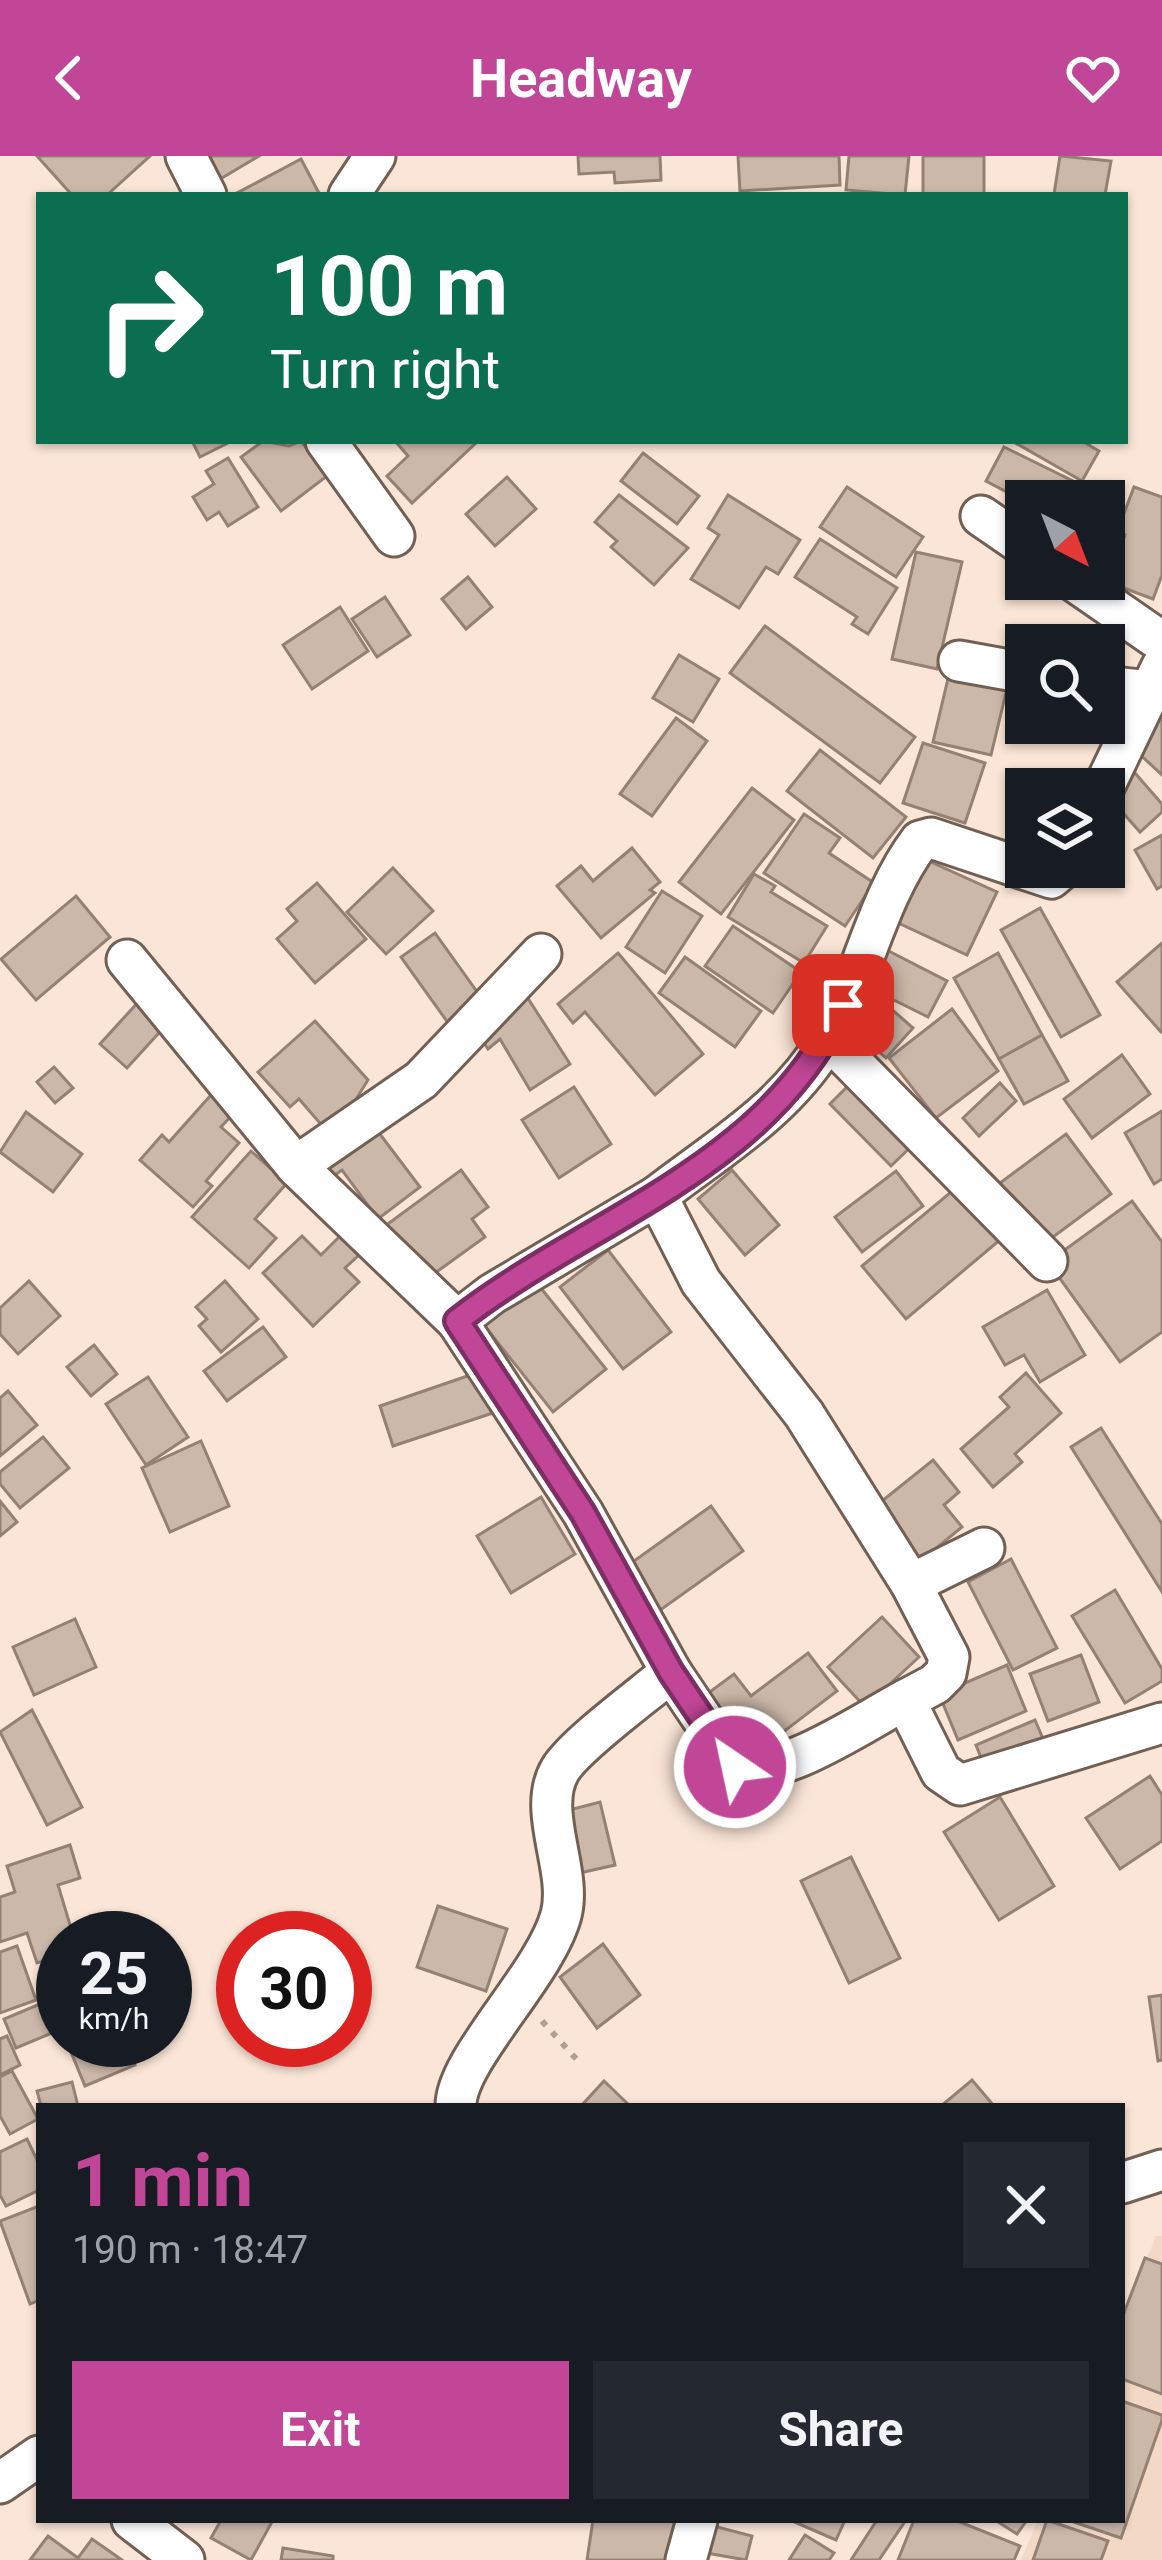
<!DOCTYPE html>
<html lang="en">
<head>
<meta charset="utf-8">
<style>
  body { margin:0; font-family:Roboto,sans-serif; background:#242831; color:#f1f3f6; height:100vh; display:flex; flex-direction:column; font-size:45px; white-space:nowrap }
  * { box-sizing:border-box; margin:0 }
  p { font-size:39px; color:#9ea1a6 }
  .icon { flex:none; width:66px; height:66px; fill:none; stroke:currentColor; stroke-width:2; stroke-linecap:round; stroke-linejoin:round }
  .map { position:relative; flex:1; overflow:hidden }
  .details { position:absolute; left:36px; top:1947px; width:1089px; height:420px; display:flex; flex-direction:column; background:#171b24; border-radius:0px; box-shadow:0 3px 9px #0004 }
  .details>* { flex:none }
  .banner { position:absolute; left:36px; top:36px; width:1092px; height:252px; border-radius:0px; box-shadow:0 3px 9px #0004; background:#0b6e4f; color:#fff; overflow:hidden }
  .needle { width:78px; rotate:138deg }
  .tools { position:absolute; left:1005px; top:324px; display:grid; gap:24px }
  .tools a { display:grid; place-items:center; width:120px; height:120px; border-radius:0px; background:#171b24; box-shadow:0 3px 9px #0004; font-size:60px }
  .speed { position:absolute; left:36px; top:1755px; display:flex; gap:24px; font-size:60px; font-weight:700; text-align:center }
  .speed>* { display:grid; place-content:center; width:156px; height:156px; border-radius:50%; background:#171b24; box-shadow:0 3px 9px #0004; line-height:1 }
  .speed small { font-size:30px; font-weight:400 }
  .speed .limit { border:18px solid #d22; background:#fff; color:#111 }
  .pin { position:absolute; display:grid; place-items:center; width:102px; height:102px; color:#fff; margin:-51px; border-radius:24px; box-shadow:0 6px 18px #0006 }
  .me { position:absolute; width:132px; margin:-66px; rotate:326deg; stroke-linejoin:round; filter:drop-shadow(0 0 9px #0008) }
  .turn { display:flex; align-items:center; gap:42px; height:252px; padding:0 36px; font-size:54px }
  .turn .icon { width:156px; height:156px; stroke-width:2.5 }
  .turn b { display:block; font-size:84px; line-height:102px }
  .round { display:grid; place-items:center; flex:none; width:126px; height:126px; border-radius:0px; background:#242831 }
  .overview { display:flex; align-items:center; justify-content:space-between; height:204px; padding:0 36px }
  h1 { font-size:72px; font-weight:700; line-height:90px; color:#c14697 }
  .action { display:flex; gap:24px; margin-top:auto; padding:24px 36px }
  .action a { flex:1; height:138px; border-radius:0px; background:#c14697; color:#fff; font-size:48px; font-weight:700; line-height:138px; text-align:center }
  .action a+a { background:#242831; color:#f1f3f6 }
  header { display:flex; justify-content:space-between; align-items:center; height:156px; padding:0 36px; background:#c14697; color:#fff; font-size:54px; font-weight:700 }
  .map>svg:first-child { display:block }
  .built { fill:#f3d9c5 }
  .building { fill:#cbb8a9; stroke:#948174; stroke-width:3 }
  .lines { fill:none; stroke-linecap:round; stroke-linejoin:round }
  .street-casing { stroke:#716053; stroke-width:45 }
  .path { stroke:#af9f94; stroke-width:6; stroke-dasharray:6 9; stroke-linecap:butt }
  .street { stroke:#fff; stroke-width:39 }
  .route-casing { stroke:#7d2e62; stroke-width:30 }
  .route { stroke:#c14697; stroke-width:21 }
</style>
</head>
<body>
<header><svg class="icon" aria-label="back" viewBox="0 0 24 24"><path d="M15 5l-7 7 7 7"/></svg>Headway<svg class="icon" aria-label="heart" viewBox="0 0 24 24"><path d="M12 20l-8-8c-3-5 5-10 8-4 3-6 11-1 8 4z"/></svg></header>
<div class="map">
<svg width="1162" height="2404" viewBox="0 0 1162 2404">
  <rect width="100%" height="100%" fill="#fae5d6"/>
  <polygon class="built" points="1156,2080 1162,2080 1162,2404 1021,2404 1038,2364 1122,2364 1122,2163"/>
  <g class="building">
    <polygon points="37,0 150,0 107,39 72,39"/>
    <polygon points="203,0 259,0 217,25"/>
    <polygon points="578,0 660,0 661,24 615,27 614,16 579,18"/>
    <polygon points="738,0 839,0 840,29 740,35"/>
    <polygon points="849,0 909,0 905,39 846,34"/>
    <rect x="923" y="0" width="61" height="39"/>
    <polygon points="1060,0 1111,5 1105,39 1054,38"/>
    <polygon points="301,3 320,39 238,39 237,37"/>
    <polygon points="192,285 232,285 200,301"/>
    <polygon points="263,285 289,290 301,285 327,320 281,355 241,301"/>
    <polygon points="395,285 478,285 412,347 387,320 408,300"/>
    <polygon points="1012,285 1082,285 1099,295 1082,325"/>
    <polygon points="1004,291 1081,329 1073,345 1026,345 1026,376 1010,368 1022,344 986,325"/>
    <polygon points="643,297 699,340 677,368 621,325"/>
    <polygon points="228,302 258,351 228,370 219,356 207,364 193,341 214,328 206,315"/>
    <polygon points="507,321 536,353 495,390 466,358"/>
    <polygon points="847,331 923,381 896,421 820,371"/>
    <polygon points="1134,331 1162,341 1162,419 1153,443 1108,426 1125,379 1117,376"/>
    <polygon points="619,339 688,392 654,429 611,391 617,385 595,366"/>
    <polygon points="728,339 800,384 778,418 766,411 739,452 691,423 719,379 708,372"/>
    <polygon points="820,383 897,432 868,478 852,468 857,461 795,421"/>
    <polygon points="916,396 962,406 937,513 892,503"/>
    <polygon points="468,421 492,451 466,473 442,443"/>
    <polygon points="385,441 410,479 377,501 352,463"/>
    <polygon points="340,451 368,495 312,533 283,489"/>
    <polygon points="765,470 915,581 880,627 730,517"/>
    <polygon points="679,499 719,523 693,566 653,542"/>
    <polygon points="951,510 1009,524 991,599 933,586"/>
    <polygon points="1162,560 1162,619 1133,592"/>
    <polygon points="676,562 707,585 652,660 620,638"/>
    <polygon points="923,587 985,607 965,667 903,647"/>
    <polygon points="820,594 906,661 873,702 787,635"/>
    <polygon points="1135,617 1162,648 1162,656 1140,676 1109,641"/>
    <polygon points="752,632 794,664 721,758 679,726"/>
    <polygon points="804,658 840,682 829,697 874,727 845,770 764,717"/>
    <polygon points="1162,679 1162,730 1157,733 1135,694"/>
    <polygon points="632,692 660,726 650,734 655,737 601,782 557,730 581,710 593,725"/>
    <polygon points="922,702 997,736 967,799 892,764"/>
    <polygon points="393,712 433,755 386,798 347,756"/>
    <polygon points="754,718 775,730 771,736 827,770 804,807 728,761"/>
    <polygon points="317,727 366,783 315,827 277,783 297,765 287,753"/>
    <polygon points="662,735 702,760 665,817 626,791"/>
    <polygon points="76,740 110,781 36,844 1,803"/>
    <polygon points="1040,752 1100,859 1061,881 1001,774"/>
    <polygon points="733,770 801,816 773,857 705,810"/>
    <polygon points="435,777 485,847 451,871 401,801"/>
    <polygon points="1162,787 1162,876 1161,876 1117,826"/>
    <polygon points="875,788 947,825 928,861 856,825"/>
    <polygon points="618,797 703,898 655,939 585,856 573,867 558,848"/>
    <polygon points="998,797 1042,879 999,903 954,822"/>
    <polygon points="685,801 761,855 735,891 659,837"/>
    <polygon points="522,833 570,908 530,934 500,883 488,893 478,878"/>
    <polygon points="873,837 913,872 886,902 847,867"/>
    <polygon points="140,844 167,868 127,912 100,888"/>
    <polygon points="952,853 998,915 936,962 889,902"/>
    <polygon points="315,865 368,924 351,951 325,973 299,943 290,951 258,916"/>
    <polygon points="1042,879 1068,925 1024,948 999,903"/>
    <polygon points="1122,899 1150,938 1092,982 1064,943"/>
    <polygon points="54,911 73,932 55,947 37,926"/>
    <polygon points="860,918 921,981 891,1010 830,948"/>
    <polygon points="1000,927 1016,945 979,980 963,962"/>
    <polygon points="574,931 611,988 559,1022 522,964"/>
    <polygon points="211,939 232,959 221,971 239,987 206,1025 212,1030 193,1051 140,1004 162,979 169,986"/>
    <polygon points="1162,955 1162,1023 1154,1028 1125,977"/>
    <polygon points="26,956 82,998 53,1036 0,996"/>
    <polygon points="370,965 420,1031 378,1063 342,1014 328,1024 316,1006"/>
    <polygon points="1066,978 1111,1038 1045,1087 1000,1027"/>
    <polygon points="251,995 287,1027 255,1063 276,1082 249,1112 192,1061"/>
    <polygon points="461,1014 488,1051 472,1063 485,1081 424,1125 385,1070"/>
    <polygon points="732,1014 779,1069 745,1099 698,1043"/>
    <polygon points="896,1015 923,1050 862,1096 835,1061"/>
    <polygon points="957,1031 1001,1083 906,1163 862,1110"/>
    <polygon points="1132,1045 1162,1086 1162,1176 1120,1206 1048,1106"/>
    <polygon points="302,1080 321,1099 340,1080 359,1099 345,1112 359,1126 313,1170 263,1117"/>
    <polygon points="608,1094 671,1176 623,1213 560,1131"/>
    <polygon points="29,1125 60,1160 18,1198 0,1178 0,1152"/>
    <polygon points="225,1125 258,1163 221,1196 199,1170 207,1163 196,1151"/>
    <polygon points="536,1126 606,1213 553,1256 483,1168"/>
    <polygon points="1047,1134 1085,1199 1040,1226 1024,1199 1005,1209 983,1171"/>
    <polygon points="263,1171 286,1201 227,1245 204,1215"/>
    <polygon points="94,1189 117,1218 91,1240 67,1211"/>
    <polygon points="482,1215 496,1256 393,1290 380,1250"/>
    <polygon points="1026,1217 1061,1257 1015,1298 1022,1306 993,1331 961,1293 1009,1251 1000,1241"/>
    <polygon points="148,1221 188,1281 146,1309 106,1248"/>
    <polygon points="8,1235 37,1269 0,1300 0,1242"/>
    <polygon points="1101,1272 1162,1368 1162,1436 1071,1291"/>
    <polygon points="43,1281 69,1312 20,1352 0,1328 0,1316"/>
    <polygon points="201,1285 229,1350 170,1376 142,1312"/>
    <polygon points="933,1304 959,1336 944,1349 962,1371 917,1408 872,1353"/>
    <polygon points="541,1341 575,1398 511,1437 477,1380"/>
    <polygon points="0,1345 17,1366 0,1380"/>
    <polygon points="711,1350 743,1395 659,1455 627,1410"/>
    <polygon points="1011,1403 1057,1492 1013,1514 968,1426"/>
    <polygon points="1115,1434 1162,1513 1162,1525 1125,1547 1072,1460"/>
    <polygon points="882,1461 919,1501 865,1551 828,1511"/>
    <polygon points="75,1463 96,1511 34,1539 13,1491"/>
    <polygon points="808,1497 837,1535 753,1599 707,1538 734,1518 751,1540"/>
    <polygon points="1081,1499 1099,1546 1048,1565 1030,1518"/>
    <polygon points="1007,1509 1026,1555 958,1584 939,1538"/>
    <polygon points="32,1554 82,1651 47,1669 0,1576"/>
    <polygon points="1035,1564 1047,1592 987,1617 976,1589"/>
    <polygon points="1150,1620 1162,1639 1162,1685 1120,1713 1086,1662"/>
    <polygon points="1000,1641 1054,1730 999,1764 944,1676"/>
    <polygon points="600,1646 615,1709 580,1717 565,1655"/>
    <polygon points="70,1689 80,1722 58,1729 74,1782 63,1782 63,1799 37,1807 27,1777 0,1786 0,1741 15,1736 7,1710"/>
    <polygon points="851,1701 900,1802 849,1827 801,1725"/>
    <polygon points="438,1750 507,1773 486,1835 417,1811"/>
    <polygon points="603,1788 640,1839 597,1872 560,1821"/>
    <polygon points="17,1790 36,1844 0,1857 0,1796"/>
    <polygon points="1162,1839 1162,1904 1158,1905 1149,1841"/>
    <polygon points="47,1845 59,1874 16,1892 4,1863"/>
    <polygon points="7,1880 20,1909 0,1919 0,1883"/>
    <polygon points="66,1884 124,1884 135,1909 85,1930"/>
    <polygon points="12,1915 38,1963 10,1978 0,1960 0,1921"/>
    <polygon points="972,1924 994,1950 941,1950"/>
    <polygon points="604,1925 630,1950 581,1950"/>
    <polygon points="72,1926 78,1950 41,1950 37,1935"/>
    <polygon points="27,1983 39,2008 39,2034 6,2050 0,2039 0,1996"/>
    <polygon points="39,2050 39,2144 30,2148 0,2065"/>
    <polygon points="1145,2102 1162,2108 1162,2238 1122,2223 1122,2162"/>
    <polygon points="1122,2245 1162,2259 1162,2264 1121,2382 1068,2364 1122,2364"/>
    <polygon points="221,2364 273,2364 251,2404 211,2382"/>
    <polygon points="593,2364 676,2364 670,2404 587,2404"/>
    <polygon points="790,2364 845,2364 836,2384"/>
    <polygon points="877,2364 906,2364 879,2404 851,2404"/>
    <polygon points="914,2364 955,2364 1020,2390 1014,2404 898,2404"/>
    <polygon points="995,2364 1027,2364 1017,2378"/>
    <polygon points="1047,2364 1108,2385 1101,2404 1033,2404"/>
    <polygon points="702,2367 752,2380 746,2404 695,2395"/>
    <polygon points="805,2379 834,2397 829,2404 789,2404"/>
    <polygon points="48,2380 78,2402 92,2383 122,2404 30,2404"/>
    <polygon points="283,2392 333,2400 333,2404 281,2404"/>
  </g>
  <g class="lines">
    <defs>
      <g id="street">
        <polyline points="186,0 206,39"/>
        <polyline points="349,39 375,0"/>
        <polyline points="326,285 394,380"/>
        <polyline points="981,360 1026,391"/>
        <polyline points="1071,423 1162,486"/>
        <polyline points="959,505 1026,517"/>
        <polyline points="1104,530 1149,535"/>
        <polyline points="1103,633 1162,510"/>
        <polyline points="127,804 296,1010"/>
        <polyline points="828,882 1047,1105"/>
        <polyline points="457,1165 296,1010 421,924 541,798"/>
        <polyline points="911,1428 984,1392"/>
        <path d="M671,1516L735,1611C778,1625 865,1565 905,1544L941,1616L960,1629L1162,1567"/>
        <path d="M905,1544L935,1528L946,1517L949,1501L911,1428L804,1258L701,1126L657,1040C719,992 784,955 826,886C863,823 876,743 920,685L931,682L1051,722L1064,711"/>
        <path d="M456,1950C455,1904 545,1819 561,1759C573,1715 536,1655 560,1614C575,1589 645,1538 671,1516L583,1357L457,1165L492,1138L657,1040"/>
        <polyline points="1122,2027 1162,2014"/>
        <polyline points="0,2327 39,2300"/>
        <polyline points="132,2364 184,2404"/>
        <polyline points="686,2404 697,2364"/>
      </g>
    </defs>
    <use href="#street" class="street-casing"/>
    <polyline class="path" points="542,1865 579,1906"/>
    <use href="#street" class="street"/>
  </g>
  <g class="lines">
    <defs>
      <path id="route" d="M735,1611L671,1516L583,1357L457,1165C590,1061 766,1015 843,849"/>
    </defs>
    <use href="#route" class="route-casing"/>
    <use href="#route" class="route"/>
  </g>
</svg>
<div class="tools">
<a><svg class="needle" viewBox="-14 -14 28 28"><path d="M0-13l5 13h-10z" fill="#e53935"/><path d="M0 13l5-13h-10z" fill="#9ea1a6"/></svg></a>
<a><svg class="icon" aria-label="search" viewBox="0 0 24 24"><circle cx="10" cy="10" r="6"/><path d="M15 15l6 6"/></svg></a>
<a><svg class="icon" aria-label="layers" viewBox="0 0 24 24"><path d="M12 4l9 5-9 5-9-5zM3 14l9 5 9-5"/></svg></a>
</div>
<div class="speed"><div>25<small>km/h</small></div><div class="limit">30</div></div>
<div class="pin" style="left:843px;top:849px;background:#d93025"><svg class="icon" aria-label="arrive" viewBox="0 0 24 24"><path d="M6 21V4h12l-3 4 3 4H6"/></svg></div>
<svg class="me" style="left:735px;top:1611px" viewBox="-20 -20 40 40"><circle r="17" fill="#c14697" stroke="#fff" stroke-width="3"/><path d="M0-11L8 9 0 5-8 9z" fill="#fff"/></svg>
<div class="banner">
<div class="turn"><svg class="icon" aria-label="right" viewBox="0 0 24 24"><path d="M7 20v-9h11M14 6l5 5-5 5"/></svg><div><b>100 m</b>Turn right</div></div>
</div>
<section class="details">
<div class="overview"><div><h1>1 min</h1><p>190 m · 18:47</p></div><a class="round"><svg class="icon" aria-label="close" viewBox="0 0 24 24"><path d="M6 6l12 12M18 6L6 18"/></svg></a></div>
<div class="action"><a>Exit</a><a>Share</a></div>
</section>
</div>
</body>
</html>
